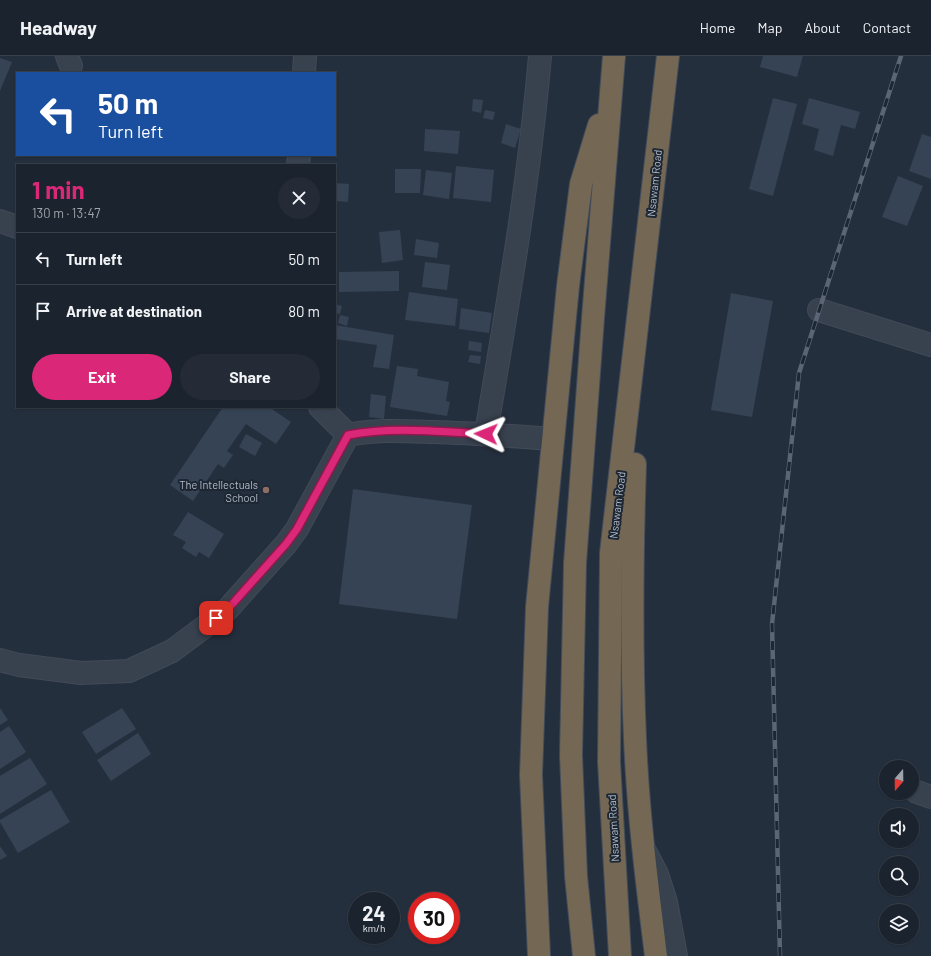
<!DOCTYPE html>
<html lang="en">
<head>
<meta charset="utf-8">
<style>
  body { margin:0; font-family:Barlow,sans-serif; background:#242b36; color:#f1f3f6; height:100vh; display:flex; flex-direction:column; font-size:15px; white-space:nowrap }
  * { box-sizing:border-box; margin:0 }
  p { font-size:13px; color:#a0a4aa }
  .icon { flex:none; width:22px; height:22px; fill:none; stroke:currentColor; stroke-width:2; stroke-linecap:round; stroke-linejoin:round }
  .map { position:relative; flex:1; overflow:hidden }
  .panel { position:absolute; left:16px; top:108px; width:320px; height:244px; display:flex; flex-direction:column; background:#1b232e; border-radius:0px; box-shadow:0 1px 3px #0004,0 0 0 1px #39404a }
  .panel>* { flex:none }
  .top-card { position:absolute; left:16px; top:16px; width:320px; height:84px; border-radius:0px; box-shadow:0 1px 3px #0004,0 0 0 1px #39404a; background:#1a4fa0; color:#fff; overflow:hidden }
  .needle { width:26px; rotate:200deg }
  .buttons { position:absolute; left:879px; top:704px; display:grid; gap:8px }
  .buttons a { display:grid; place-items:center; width:40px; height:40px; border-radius:50%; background:#1b232e; box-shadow:0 1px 3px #0004,0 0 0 1px #39404a; font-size:20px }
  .speed { position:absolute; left:348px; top:836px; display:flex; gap:8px; font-size:20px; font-weight:700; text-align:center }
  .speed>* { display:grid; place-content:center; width:52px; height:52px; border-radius:50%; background:#1b232e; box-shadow:0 1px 3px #0004,0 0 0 1px #39404a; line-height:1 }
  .speed small { font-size:10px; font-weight:400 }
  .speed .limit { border:6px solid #d22; background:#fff; color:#111 }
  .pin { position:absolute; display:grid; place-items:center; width:34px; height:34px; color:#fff; margin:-17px; border-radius:8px; box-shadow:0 2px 6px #0006 }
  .me { position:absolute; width:44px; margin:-22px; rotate:272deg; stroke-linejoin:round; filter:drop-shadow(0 0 3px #0008) }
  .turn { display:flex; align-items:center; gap:14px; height:84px; padding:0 16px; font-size:18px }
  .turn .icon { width:52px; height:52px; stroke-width:2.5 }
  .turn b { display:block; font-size:28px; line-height:34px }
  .round { display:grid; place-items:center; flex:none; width:42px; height:42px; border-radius:21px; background:#242b36 }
  .head { display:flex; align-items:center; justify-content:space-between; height:68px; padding:0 16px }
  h1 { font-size:24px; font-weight:700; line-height:30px; color:#db2777 }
  .action { display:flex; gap:8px; margin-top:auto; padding:8px 16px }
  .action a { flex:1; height:46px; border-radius:24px; background:#db2777; color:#fff; font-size:16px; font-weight:700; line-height:46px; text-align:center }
  .action a+a { background:#242b36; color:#f1f3f6 }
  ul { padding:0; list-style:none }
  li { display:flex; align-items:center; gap:12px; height:52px; padding:0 16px; border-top:1px solid #39404a }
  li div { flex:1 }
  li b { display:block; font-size:15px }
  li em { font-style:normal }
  header { display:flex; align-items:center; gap:24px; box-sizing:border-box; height:56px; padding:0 20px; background:#1b232e; border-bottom:1px solid #39404a }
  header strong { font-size:19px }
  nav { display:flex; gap:22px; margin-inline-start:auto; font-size:14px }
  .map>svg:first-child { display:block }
  .building { fill:#364354 }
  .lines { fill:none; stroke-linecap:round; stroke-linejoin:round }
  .minor-casing { stroke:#414a57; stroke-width:24 }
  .highway-casing { stroke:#434c59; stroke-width:24 }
  .minor { stroke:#38414e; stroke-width:22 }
  .highway { stroke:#746855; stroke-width:22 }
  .rail-casing { stroke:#5a6575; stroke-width:4.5 }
  .rail { stroke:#1d2633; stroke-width:3; stroke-dasharray:9; stroke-linecap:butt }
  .route-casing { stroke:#8e194d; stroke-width:10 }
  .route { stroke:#db2777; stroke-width:7 }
  .education-dot { fill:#8d6e63; stroke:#1d2633; stroke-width:1.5 }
  .labels { text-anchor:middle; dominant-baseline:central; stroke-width:4; stroke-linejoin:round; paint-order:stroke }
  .street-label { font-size:11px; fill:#b4bcc9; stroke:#1d2633 }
  .poi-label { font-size:11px; fill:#b4bcc9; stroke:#1d2633; text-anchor:end }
</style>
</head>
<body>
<header>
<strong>Headway</strong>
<nav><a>Home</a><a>Map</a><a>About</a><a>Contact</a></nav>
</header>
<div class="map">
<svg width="931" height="900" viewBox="0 0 931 900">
  <rect width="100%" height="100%" fill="#242f3e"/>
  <g class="building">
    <polygon points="763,0 803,0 797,21 760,11"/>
    <polygon points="0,2 12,6 0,35"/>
    <polygon points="773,42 797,48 773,140 749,133"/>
    <polygon points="809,42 860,56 855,73 841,69 833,100 814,94 819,73 802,68"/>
    <polygon points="473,43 483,44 481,57 472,55"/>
    <polygon points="485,54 495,56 493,64 483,62"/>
    <polygon points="506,68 521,73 515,92 501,87"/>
    <polygon points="425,73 460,75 458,98 424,95"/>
    <polygon points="922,78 931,81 931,123 909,115"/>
    <polygon points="456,110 494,114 491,146 453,142"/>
    <polygon points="395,113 421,113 420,137 395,137"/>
    <polygon points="426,114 452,117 449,143 423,139"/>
    <polygon points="898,120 923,130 907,170 882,161"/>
    <polygon points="335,127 349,128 348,146 335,145"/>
    <polygon points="400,174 403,204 382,207 379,176"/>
    <polygon points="416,183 439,187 437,202 414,199"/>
    <polygon points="425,206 450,209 447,234 422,231"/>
    <polygon points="399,215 399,235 339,236 339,216"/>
    <polygon points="409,236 458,243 455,270 405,264"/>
    <polygon points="731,237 773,245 752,361 711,354"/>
    <polygon points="335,248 342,250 340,258 335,257"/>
    <polygon points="461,252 492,257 489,277 459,273"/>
    <polygon points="340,259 349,261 347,270 338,267"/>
    <polygon points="335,269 394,279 389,313 373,311 377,289 335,283"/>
    <polygon points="469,285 482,287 481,296 468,294"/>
    <polygon points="470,299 481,300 480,308 468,306"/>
    <polygon points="397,310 418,313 417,320 449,326 446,345 450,346 447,360 390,351"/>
    <polygon points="371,338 386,340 384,363 369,361"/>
    <polygon points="223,351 269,351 291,366 276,388 246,368 227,395 233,399 224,412 218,408 193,445 170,429"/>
    <polygon points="246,378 262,387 255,400 239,391"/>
    <polygon points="353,433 472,449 457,563 339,548"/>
    <polygon points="188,456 224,478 209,502 199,496 196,501 182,492 186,486 173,479"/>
    <polygon points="0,652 8,664 0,669"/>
    <polygon points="122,652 136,673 96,698 82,676"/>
    <polygon points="9,670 26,696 0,713 0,676"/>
    <polygon points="138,677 151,698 111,725 97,704"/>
    <polygon points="30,702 47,728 0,758 0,720"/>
    <polygon points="51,734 70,766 18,797 0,766 0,764"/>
    <polygon points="0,790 7,800 0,804"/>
  </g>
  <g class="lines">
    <defs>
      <g id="minor">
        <polyline points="67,0 71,10"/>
        <polyline points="304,17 305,0"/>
        <polyline points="298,109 299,99"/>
        <polyline points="0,165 17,171"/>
        <polyline points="819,254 931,289"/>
        <polyline points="320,351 348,379"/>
        <path d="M486,377C507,252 529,127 540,0"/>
        <path d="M0,604L19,609L81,617L129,615L172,595L227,554L286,488L297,473L348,379C376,373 405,375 433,376C473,377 512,380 552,383"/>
        <polyline points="917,736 931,741"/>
        <polyline points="644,793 657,818 666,846 676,900"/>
      </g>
      <g id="highway">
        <path d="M635,408C632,500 631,592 635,683C638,756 647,828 656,900"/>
        <polyline points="539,900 531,719 537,551 568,230 581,128 599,69"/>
        <polyline points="584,900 576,820 571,699 575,507 593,262 614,0"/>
        <polyline points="620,900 609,706 611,497 668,0"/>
      </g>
    </defs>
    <use href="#minor" class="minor-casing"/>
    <use href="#highway" class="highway-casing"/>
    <use href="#minor" class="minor"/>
    <use href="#highway" class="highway"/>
    <defs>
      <polyline id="rail" points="780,900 772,568 799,317 901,0"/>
    </defs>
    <use href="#rail" class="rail-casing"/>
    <use href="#rail" class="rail"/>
  </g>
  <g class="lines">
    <defs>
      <path id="route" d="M216,562L227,554L286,488L297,473L348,379C391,370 443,376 486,378"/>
    </defs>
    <use href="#route" class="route-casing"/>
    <use href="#route" class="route"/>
  </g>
  <circle class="education-dot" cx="266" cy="434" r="4"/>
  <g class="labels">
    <g class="street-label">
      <text transform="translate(654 127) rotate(-84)">Nsawam Road</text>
      <text transform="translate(617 449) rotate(-83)">Nsawam Road</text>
      <text transform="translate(613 772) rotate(-93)">Nsawam Road</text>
    </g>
    <g class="poi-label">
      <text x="258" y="428">The Intellectuals<tspan x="258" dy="13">School</tspan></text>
    </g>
  </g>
</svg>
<div class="buttons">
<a><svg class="needle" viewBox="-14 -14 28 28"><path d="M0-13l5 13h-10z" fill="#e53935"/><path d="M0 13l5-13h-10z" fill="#a0a4aa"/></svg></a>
<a><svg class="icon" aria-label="sound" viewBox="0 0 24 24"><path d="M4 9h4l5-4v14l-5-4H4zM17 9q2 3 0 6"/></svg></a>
<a><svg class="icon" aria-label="search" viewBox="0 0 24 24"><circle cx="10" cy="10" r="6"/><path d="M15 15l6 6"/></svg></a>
<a><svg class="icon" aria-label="layers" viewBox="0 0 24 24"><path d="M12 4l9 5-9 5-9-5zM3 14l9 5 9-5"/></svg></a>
</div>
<div class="speed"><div>24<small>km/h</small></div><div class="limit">30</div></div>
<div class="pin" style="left:216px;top:562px;background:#d93025"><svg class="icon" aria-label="arrive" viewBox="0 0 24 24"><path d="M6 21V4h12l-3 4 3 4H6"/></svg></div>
<svg class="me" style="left:486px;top:378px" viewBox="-20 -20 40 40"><path d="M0-17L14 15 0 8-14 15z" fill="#db2777" stroke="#fff" stroke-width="4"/></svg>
<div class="top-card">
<div class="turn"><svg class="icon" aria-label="left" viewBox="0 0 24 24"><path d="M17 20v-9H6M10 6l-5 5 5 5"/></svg><div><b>50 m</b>Turn left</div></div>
</div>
<section class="panel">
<div class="head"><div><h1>1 min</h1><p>130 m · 13:47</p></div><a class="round"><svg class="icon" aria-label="close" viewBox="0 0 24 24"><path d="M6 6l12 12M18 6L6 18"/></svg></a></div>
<ul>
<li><svg class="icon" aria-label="left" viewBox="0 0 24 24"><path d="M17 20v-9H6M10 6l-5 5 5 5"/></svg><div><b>Turn left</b></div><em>50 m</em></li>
<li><svg class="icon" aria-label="arrive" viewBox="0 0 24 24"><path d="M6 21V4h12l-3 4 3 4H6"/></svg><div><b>Arrive at destination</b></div><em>80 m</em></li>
</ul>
<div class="action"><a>Exit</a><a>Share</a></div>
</section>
</div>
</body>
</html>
